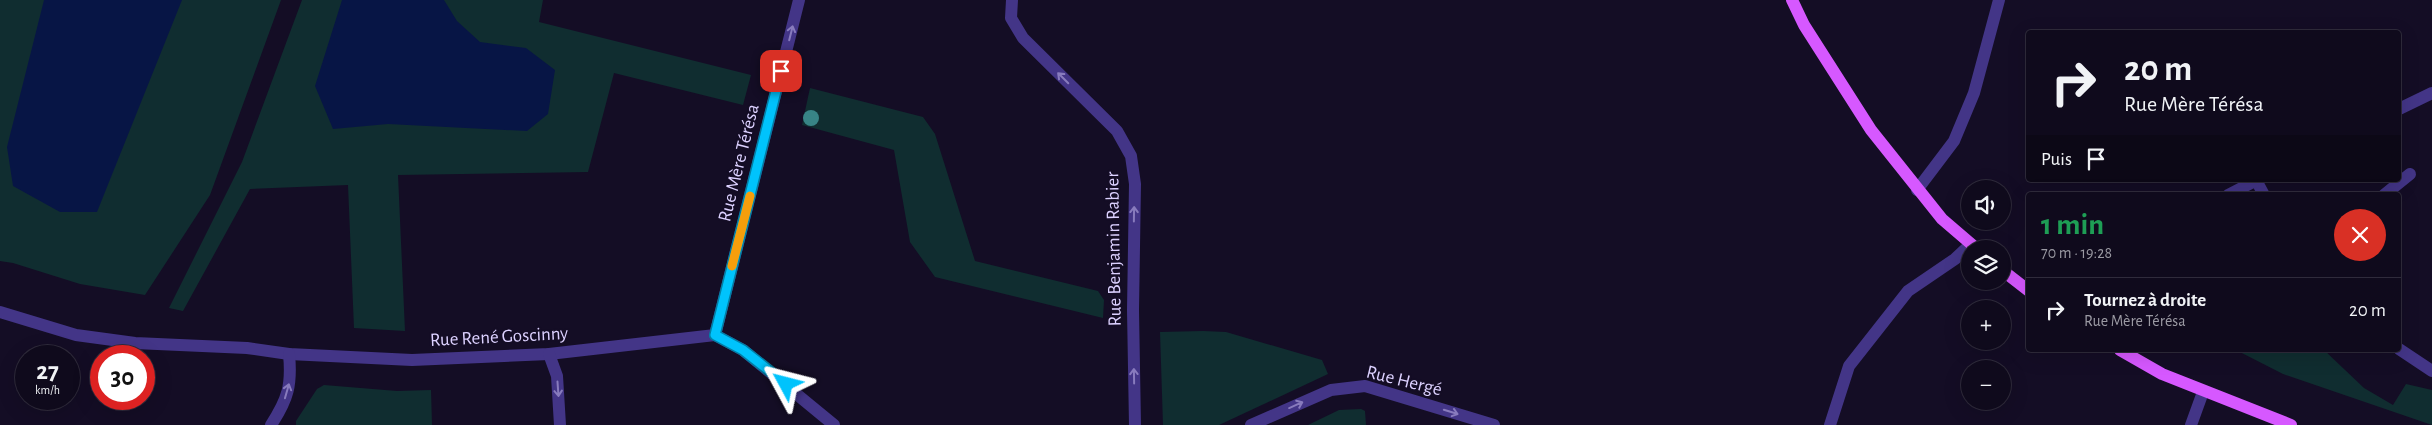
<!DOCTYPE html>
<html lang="fr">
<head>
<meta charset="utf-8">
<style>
  body { margin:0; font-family:"Alegreya Sans",sans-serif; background:#181325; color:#f1f3f6; height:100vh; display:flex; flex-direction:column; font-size:19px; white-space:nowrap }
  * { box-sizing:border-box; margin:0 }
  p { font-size:16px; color:#9b9aa3 }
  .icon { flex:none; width:28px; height:28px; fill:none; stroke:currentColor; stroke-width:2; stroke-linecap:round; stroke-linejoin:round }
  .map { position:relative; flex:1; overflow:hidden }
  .sheet { position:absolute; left:2026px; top:192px; width:375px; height:160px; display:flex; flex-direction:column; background:#0f0a1c; border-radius:5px; box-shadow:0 5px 20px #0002,0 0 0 1px #2f2b3b }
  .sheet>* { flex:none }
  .hud { position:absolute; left:2026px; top:30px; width:375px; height:152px; border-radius:5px; box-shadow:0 5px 20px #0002,0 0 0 1px #2f2b3b; background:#0f0a1c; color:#f1f3f6; overflow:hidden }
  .controls { position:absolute; left:1961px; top:180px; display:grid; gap:10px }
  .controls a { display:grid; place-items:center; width:50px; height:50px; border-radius:50%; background:#0f0a1c; box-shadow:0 5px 20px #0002,0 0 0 1px #2f2b3b; font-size:25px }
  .speed { position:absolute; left:15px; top:345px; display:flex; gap:10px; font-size:25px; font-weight:700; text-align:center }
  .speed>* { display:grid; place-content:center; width:65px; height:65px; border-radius:50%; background:#0f0a1c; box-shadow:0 5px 20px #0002,0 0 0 1px #2f2b3b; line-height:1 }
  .speed small { font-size:12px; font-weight:400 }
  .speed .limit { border:8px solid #d22; background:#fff; color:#111 }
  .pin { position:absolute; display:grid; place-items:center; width:42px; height:42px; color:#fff; margin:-21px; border-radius:10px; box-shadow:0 2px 8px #0006 }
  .me { position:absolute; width:55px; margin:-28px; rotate:308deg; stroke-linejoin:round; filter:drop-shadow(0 0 4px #0008) }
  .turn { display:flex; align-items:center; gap:18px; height:105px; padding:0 15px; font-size:22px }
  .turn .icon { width:65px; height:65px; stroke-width:2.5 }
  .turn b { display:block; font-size:35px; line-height:42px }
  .then { display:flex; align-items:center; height:48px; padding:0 15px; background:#0003; gap:10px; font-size:19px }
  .round { display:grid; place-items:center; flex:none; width:52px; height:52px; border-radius:26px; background:#181325 }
  .overview { display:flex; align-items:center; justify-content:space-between; height:85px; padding:0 15px }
  h1 { font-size:30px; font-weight:700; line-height:38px; color:#1e9e55 }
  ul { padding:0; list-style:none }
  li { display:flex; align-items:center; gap:15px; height:65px; padding:0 15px; border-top:1px solid #2f2b3b }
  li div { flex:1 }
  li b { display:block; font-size:19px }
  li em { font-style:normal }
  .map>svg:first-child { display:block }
  .grass { fill:#102d30 }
  .water { fill:#071545 }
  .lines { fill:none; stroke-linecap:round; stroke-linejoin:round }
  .service { stroke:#433587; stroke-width:12 }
  .minor { stroke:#433587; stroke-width:12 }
  .primary { stroke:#d658ff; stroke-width:12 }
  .tree { fill:#388486 }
  .oneway { stroke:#887bbd }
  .route-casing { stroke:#007fa4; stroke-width:12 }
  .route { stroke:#00c3fc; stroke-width:9 }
  .slow { stroke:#f59e0b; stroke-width:9 }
  .labels { text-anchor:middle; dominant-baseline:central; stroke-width:4; stroke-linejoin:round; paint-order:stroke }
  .street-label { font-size:19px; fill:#dcd1ff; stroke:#140d25 }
</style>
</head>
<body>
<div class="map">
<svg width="2432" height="425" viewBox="0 0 2432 425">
  <rect width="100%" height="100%" fill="#140d25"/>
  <g class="grass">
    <polygon points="0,0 281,0 210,195 145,295 80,284 13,263 0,261"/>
    <polygon points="302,0 543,0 539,22 751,75 743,105 614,73 588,172 398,175 405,331 354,328 348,185 250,189 183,311 169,308 242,162"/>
    <polygon points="810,88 923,117 935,134 975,261 1098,291 1104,300 1103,318 935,277 910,242 894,150 802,125"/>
    <polygon points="1203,331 1226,332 1322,360 1328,374 1219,425 1163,425 1160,332"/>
    <polygon points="2236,350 2324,350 2364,388 2393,405 2406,384 2432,390 2432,425 2283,374"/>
    <polygon points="324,385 397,391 431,390 432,425 296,425 296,421 317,389"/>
    <polygon points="1361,409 1365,411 1366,425 1308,425 1339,410"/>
  </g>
  <g class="water">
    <polygon points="44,0 182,0 97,212 60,212 13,186 7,147"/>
    <polygon points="342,0 444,0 457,21 480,42 526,48 555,70 548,114 527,131 388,124 333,129 315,86"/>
  </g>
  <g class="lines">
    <g class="service">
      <polyline points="2256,180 2264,195"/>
      <polyline points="2384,195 2410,174"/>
      <polyline points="2399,349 2432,371"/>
      <polyline points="2191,425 2203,392"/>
    </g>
    <g class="minor">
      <polyline points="1012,0 1011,18 1023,38 1117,131 1131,156 1135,184 1133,310 1135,425"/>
      <polyline points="2399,109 2432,93"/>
      <polyline points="1917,190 1954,141 1974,93 1999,0"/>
      <polyline points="2228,195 2257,180"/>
      <polyline points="0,312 76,335 135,343 247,348 289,354 412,360 549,354 715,335 743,350 834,425"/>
      <polyline points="715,335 799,0"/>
      <polyline points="549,354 557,376 560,425"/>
      <path d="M271,425C288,399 292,385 289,354"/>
      <polyline points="1251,425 1331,390 1365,386 1494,425"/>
      <polyline points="1830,425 1849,366 1908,291 1955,259 1971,244"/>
    </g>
    <g class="primary">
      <polyline points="1792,0 1804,25 1871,130 1942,219 1977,249"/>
      <polyline points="2002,270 2029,291"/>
      <polyline points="2120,350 2162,374 2291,425"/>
    </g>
  </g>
  <circle class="tree" cx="811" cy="118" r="8"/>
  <defs><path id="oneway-shaft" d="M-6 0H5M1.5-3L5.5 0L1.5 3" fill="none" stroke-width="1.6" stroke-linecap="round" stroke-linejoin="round" transform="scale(1.25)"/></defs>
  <g class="oneway">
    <use href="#oneway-shaft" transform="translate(791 33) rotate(-76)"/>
    <use href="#oneway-shaft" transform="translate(1063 78) rotate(-135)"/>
    <use href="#oneway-shaft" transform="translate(1134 214) rotate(-89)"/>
    <use href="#oneway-shaft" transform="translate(1134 376) rotate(-91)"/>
    <use href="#oneway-shaft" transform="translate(558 389) rotate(86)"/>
    <use href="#oneway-shaft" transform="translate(287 391) rotate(-74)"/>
    <use href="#oneway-shaft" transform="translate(1296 405) rotate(-24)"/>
    <use href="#oneway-shaft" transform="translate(1451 412) rotate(17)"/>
  </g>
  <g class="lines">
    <defs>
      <polyline id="route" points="781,71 715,335 743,350 786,384"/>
    </defs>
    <use href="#route" class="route-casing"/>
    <use href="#route" class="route"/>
    <polyline class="slow" points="732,266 750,196"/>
  </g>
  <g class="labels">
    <g class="street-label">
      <text transform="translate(739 163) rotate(-76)">Rue Mère Térésa</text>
      <text transform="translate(1114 249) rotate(-91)">Rue Benjamin Rabier</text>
      <text transform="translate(499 337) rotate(-3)">Rue René Goscinny</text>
      <text transform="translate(1404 381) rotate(14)">Rue Hergé</text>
    </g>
  </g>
</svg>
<div class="controls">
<a><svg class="icon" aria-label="sound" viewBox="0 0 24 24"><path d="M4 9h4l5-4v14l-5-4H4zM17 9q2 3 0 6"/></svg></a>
<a><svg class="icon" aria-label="layers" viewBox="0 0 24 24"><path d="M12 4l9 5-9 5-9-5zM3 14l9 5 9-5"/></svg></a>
<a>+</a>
<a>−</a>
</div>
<div class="speed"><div>27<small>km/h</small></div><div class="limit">30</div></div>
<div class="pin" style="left:781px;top:71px;background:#d93025"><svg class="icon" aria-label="arrive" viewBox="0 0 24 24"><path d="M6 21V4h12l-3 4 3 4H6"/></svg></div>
<svg class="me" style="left:786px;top:384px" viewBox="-20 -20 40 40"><path d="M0-17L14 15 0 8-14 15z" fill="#00c3fc" stroke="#fff" stroke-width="4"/></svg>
<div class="hud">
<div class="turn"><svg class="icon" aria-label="right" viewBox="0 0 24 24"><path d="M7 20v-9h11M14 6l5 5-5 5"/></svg><div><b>20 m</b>Rue Mère Térésa</div></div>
<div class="then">Puis<svg class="icon" aria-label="arrive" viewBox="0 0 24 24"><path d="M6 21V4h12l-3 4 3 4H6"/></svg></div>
</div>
<section class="sheet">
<div class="overview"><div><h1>1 min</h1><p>70 m · 19:28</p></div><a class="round" style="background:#d93025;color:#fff"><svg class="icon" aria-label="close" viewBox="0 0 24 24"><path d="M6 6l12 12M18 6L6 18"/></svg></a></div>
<ul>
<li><svg class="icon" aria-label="right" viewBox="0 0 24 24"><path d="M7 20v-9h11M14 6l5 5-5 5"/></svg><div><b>Tournez à droite</b><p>Rue Mère Térésa</p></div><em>20 m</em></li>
</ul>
</section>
</div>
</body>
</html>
